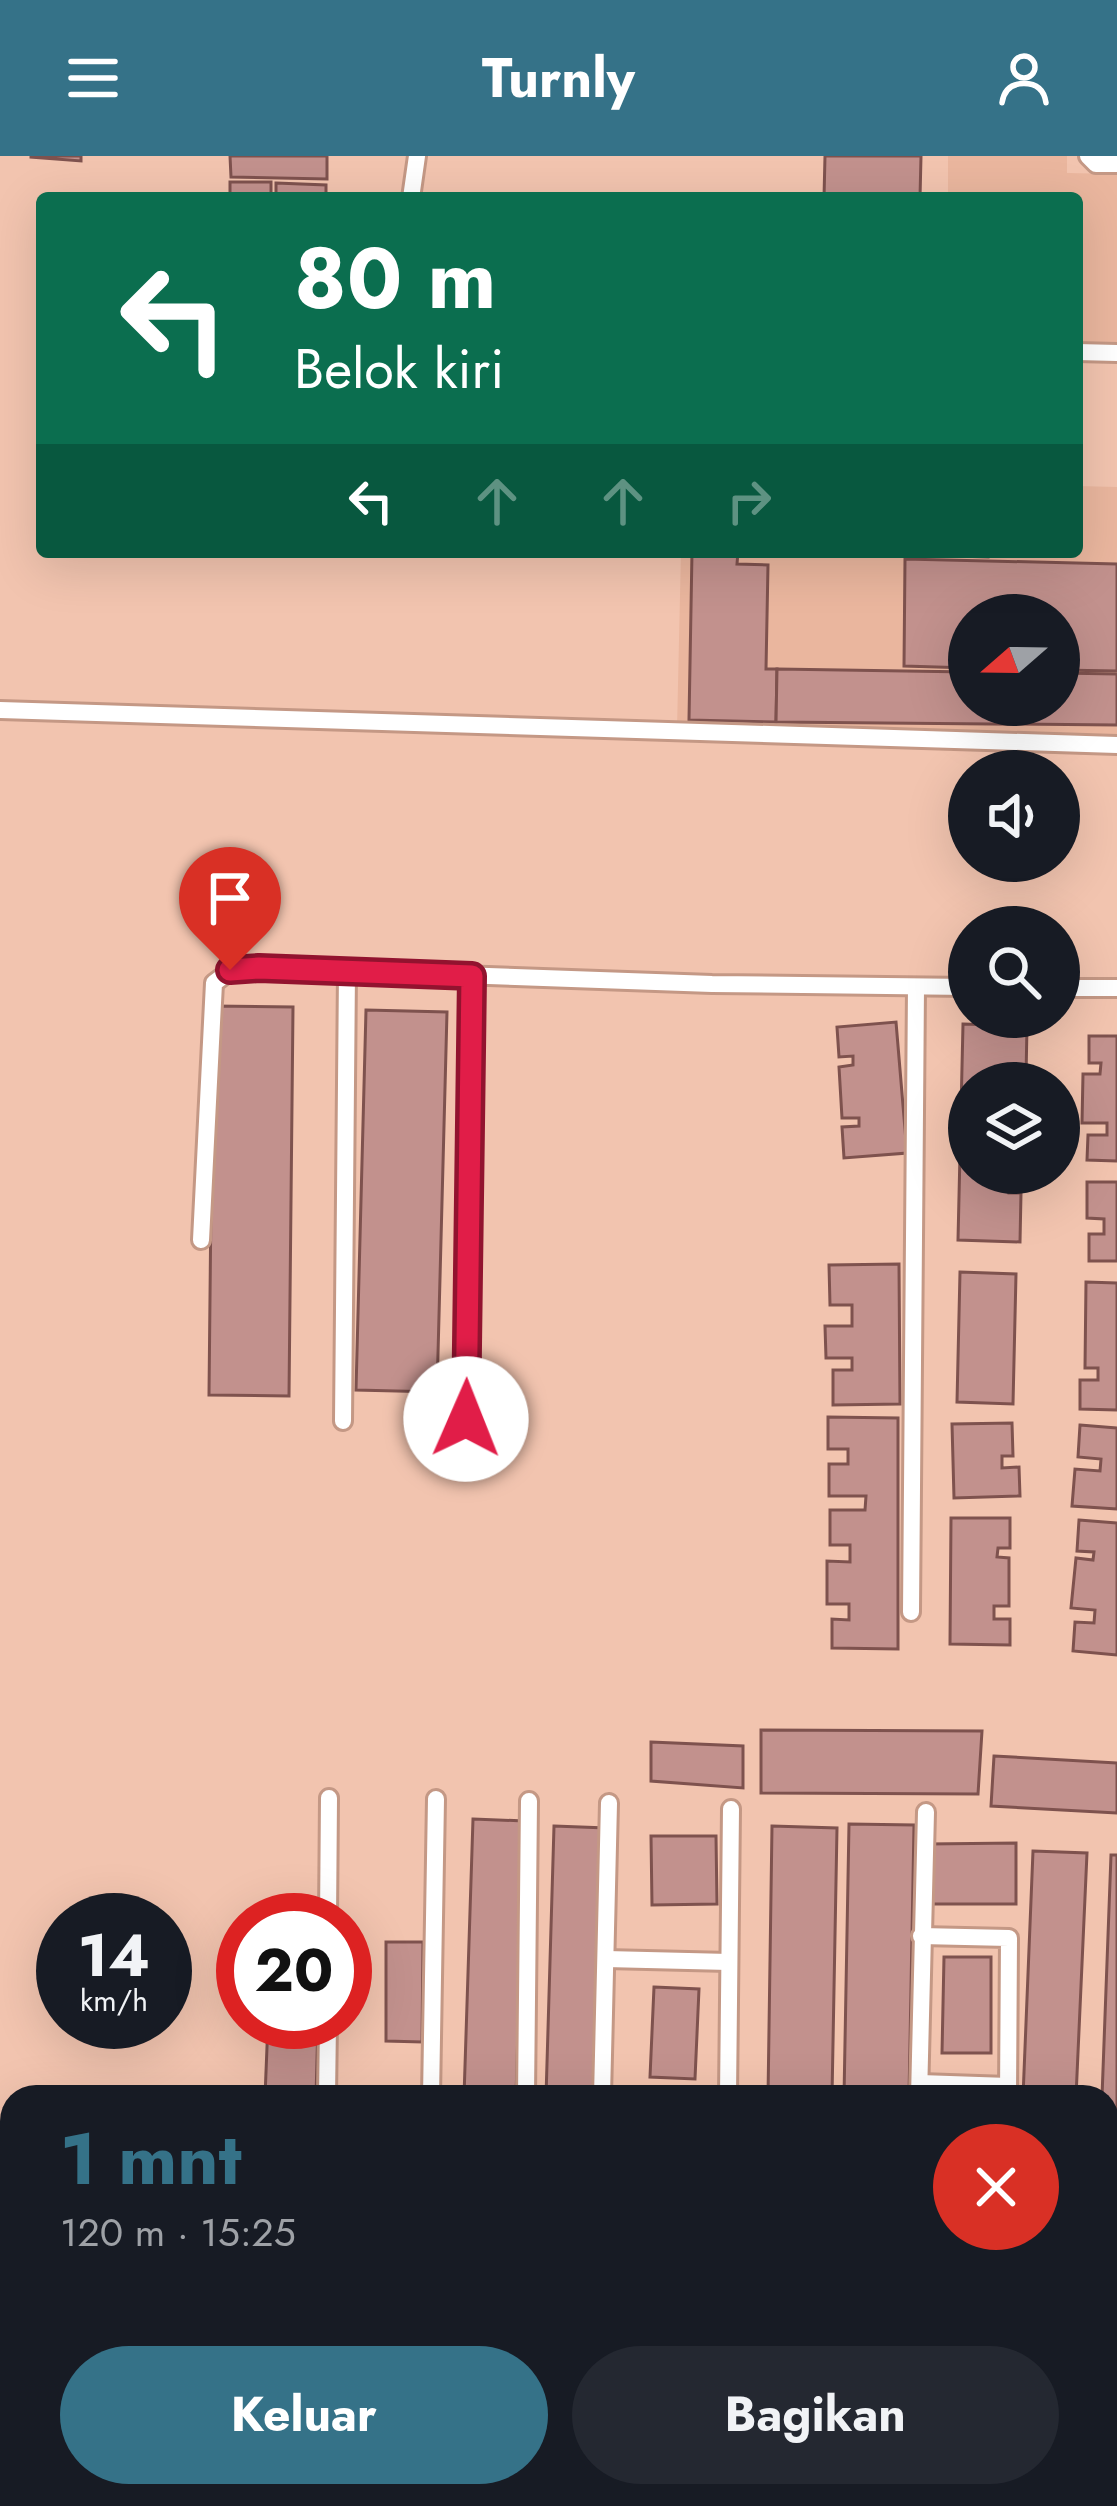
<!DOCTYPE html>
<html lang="id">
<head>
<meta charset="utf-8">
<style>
  body { margin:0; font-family:Jost,sans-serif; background:#242831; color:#f1f3f6; height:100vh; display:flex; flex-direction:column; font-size:45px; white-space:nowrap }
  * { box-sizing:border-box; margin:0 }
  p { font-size:39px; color:#9ea1a6 }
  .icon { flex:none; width:66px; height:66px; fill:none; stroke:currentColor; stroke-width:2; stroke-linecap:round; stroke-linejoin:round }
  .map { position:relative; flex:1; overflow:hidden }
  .panel { position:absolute; left:0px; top:1929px; width:1119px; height:423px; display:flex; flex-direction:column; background:#171b24; border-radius:36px 36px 0 0; box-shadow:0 12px 48px #0002 }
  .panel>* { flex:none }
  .guide { position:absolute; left:36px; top:36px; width:1047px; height:366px; border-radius:12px; box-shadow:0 12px 48px #0002; background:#0b6e4f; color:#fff; overflow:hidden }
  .needle { width:78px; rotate:250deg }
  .buttons { position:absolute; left:948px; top:438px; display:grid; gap:24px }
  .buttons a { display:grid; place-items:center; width:132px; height:132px; border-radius:50%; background:#171b24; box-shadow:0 12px 48px #0002; font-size:60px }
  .speed { position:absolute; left:36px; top:1737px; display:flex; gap:24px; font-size:60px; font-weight:700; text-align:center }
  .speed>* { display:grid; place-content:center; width:156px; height:156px; border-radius:50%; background:#171b24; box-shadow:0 12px 48px #0002; line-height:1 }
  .speed small { font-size:30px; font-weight:400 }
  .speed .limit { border:18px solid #d22; background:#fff; color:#111 }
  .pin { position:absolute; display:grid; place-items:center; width:102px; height:102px; color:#fff; margin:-123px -51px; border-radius:50% 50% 50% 0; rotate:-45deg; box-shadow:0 0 12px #0007 }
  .pin .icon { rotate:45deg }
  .me { position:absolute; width:132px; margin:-66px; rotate:1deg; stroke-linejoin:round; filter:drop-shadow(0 0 9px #0008) }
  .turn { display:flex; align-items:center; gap:42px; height:252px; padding:0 60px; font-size:54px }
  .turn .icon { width:156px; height:156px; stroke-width:2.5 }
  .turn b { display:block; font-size:84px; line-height:102px }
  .lanes { display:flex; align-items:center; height:114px; padding:0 60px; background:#0003; justify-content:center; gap:60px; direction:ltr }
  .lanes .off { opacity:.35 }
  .round { display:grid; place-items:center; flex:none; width:126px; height:126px; border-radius:63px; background:#242831 }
  .overview { display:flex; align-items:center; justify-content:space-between; height:204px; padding:0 60px }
  h1 { font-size:72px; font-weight:700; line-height:90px; color:#357288 }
  .cta { display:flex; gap:24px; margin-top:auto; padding:24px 60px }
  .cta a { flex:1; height:138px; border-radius:72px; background:#357288; color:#fff; font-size:48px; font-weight:700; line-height:138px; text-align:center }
  .cta a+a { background:#242831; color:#f1f3f6 }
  header { display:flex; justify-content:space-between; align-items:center; height:156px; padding:0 60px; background:#357288; color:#fff; font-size:54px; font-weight:700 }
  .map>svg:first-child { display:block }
  .built { fill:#eab69e; fill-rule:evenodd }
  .building { fill:#c2918d; stroke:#7e524e; stroke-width:3 }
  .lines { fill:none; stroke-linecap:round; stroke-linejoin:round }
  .service-casing { stroke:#c49885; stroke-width:22 }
  .service { stroke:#fff; stroke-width:16 }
  .route-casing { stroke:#92132f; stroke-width:30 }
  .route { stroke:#e11d48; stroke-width:21 }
</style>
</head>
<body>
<header><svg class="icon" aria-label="menu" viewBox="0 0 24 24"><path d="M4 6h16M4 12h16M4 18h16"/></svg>Turnly<svg class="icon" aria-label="person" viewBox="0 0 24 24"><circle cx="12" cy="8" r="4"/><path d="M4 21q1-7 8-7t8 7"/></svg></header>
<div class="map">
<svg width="1117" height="2350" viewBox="0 0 1117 2350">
  <rect width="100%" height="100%" fill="#f2c4af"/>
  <g class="built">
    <polygon points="948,0 1067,0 1067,17 1117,18 1117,187 1077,186 1077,42 948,42"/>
    <path d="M1077,330L1117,331V583L677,573L681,396H1077ZM969,459H1059V549H969Z"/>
  </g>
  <g class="building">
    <polygon points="31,0 81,0 81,5 31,1"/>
    <polygon points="230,0 327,0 327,23 231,21"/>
    <polygon points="825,0 921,0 920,42 824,42"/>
    <rect x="230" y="26" width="41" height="16"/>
    <polygon points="276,27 326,29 326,42 276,42"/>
    <polygon points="692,396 738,396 737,408 768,409 766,513 777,513 776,566 689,564"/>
    <polygon points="814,396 988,396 988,401"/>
    <polygon points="905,403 1117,408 1117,515 1059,514 1059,459 969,459 969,512 904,510"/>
    <polygon points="777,513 969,516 969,549 1059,549 1059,517 1117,518 1117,569 776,566"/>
    <polygon points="213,850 293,851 289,1240 209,1239"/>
    <polygon points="366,854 447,856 437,1236 356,1234"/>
    <polygon points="896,866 907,997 844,1002 842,971 859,970 859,962 842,962 839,911 853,909 853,900 839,901 837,871"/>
    <polygon points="963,868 1027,870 1026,921 1014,921 1014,927 969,927 969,1017 1023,1017 1009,1019 1009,1037 1021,1037 1020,1086 958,1084"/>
    <polygon points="1089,880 1117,880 1117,1005 1087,1004 1088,979 1107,979 1107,967 1082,967 1083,918 1100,918 1101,907 1089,907"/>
    <polygon points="1087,1026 1117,1026 1117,1105 1089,1105 1089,1078 1104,1078 1104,1063 1087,1062"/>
    <polygon points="899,1108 900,1248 833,1249 833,1214 852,1214 852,1202 826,1202 825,1170 852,1170 852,1149 830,1149 829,1109"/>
    <polygon points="960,1116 1016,1118 1013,1248 957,1246"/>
    <polygon points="1086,1126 1117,1127 1117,1254 1080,1253 1080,1224 1098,1224 1098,1212 1085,1212"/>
    <polygon points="828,1261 898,1262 898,1493 832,1492 832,1463 849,1464 849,1448 827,1448 827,1405 850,1406 850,1389 830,1389 830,1354 865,1354 866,1340 829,1340 829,1308 848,1308 848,1293 828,1293"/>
    <polygon points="1012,1267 1013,1300 1002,1300 1002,1312 1019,1311 1020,1340 954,1342 952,1268"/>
    <polygon points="1080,1269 1117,1272 1117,1353 1072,1350 1075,1313 1100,1315 1101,1303 1078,1301"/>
    <polygon points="951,1362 1010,1362 1010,1392 998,1392 997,1401 1009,1402 1009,1450 994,1450 994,1463 1010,1463 1010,1489 950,1488"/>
    <polygon points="1079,1364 1117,1367 1117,1499 1073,1495 1075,1466 1094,1467 1095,1454 1071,1452 1076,1402 1093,1404 1094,1396 1077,1395"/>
    <polygon points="761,1574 982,1575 978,1638 761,1637"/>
    <polygon points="651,1586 743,1590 743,1632 651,1625"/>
    <polygon points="994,1600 1117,1607 1117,1657 991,1650"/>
    <polygon points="473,1663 524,1665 516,1941 464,1941"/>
    <polygon points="849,1668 914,1669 909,1941 844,1941"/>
    <polygon points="554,1670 606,1672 598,1941 546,1941"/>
    <polygon points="772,1670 837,1672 832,1941 768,1941"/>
    <polygon points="651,1680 716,1680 717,1748 652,1749"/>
    <polygon points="1016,1687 1016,1748 928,1748 928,1688"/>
    <polygon points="1033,1695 1087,1697 1076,1941 1023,1941"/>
    <polygon points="1111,1699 1117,1699 1117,2038 1107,2038 1107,1941 1102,1941"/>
    <polygon points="386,1786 423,1786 422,1886 386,1885"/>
    <polygon points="944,1801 991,1801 991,1897 942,1897"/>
    <polygon points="654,1831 699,1833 695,1923 650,1921"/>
    <polygon points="268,1866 318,1866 316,1941 265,1941"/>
    <rect x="0" y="2028" width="12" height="90"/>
  </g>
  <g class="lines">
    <defs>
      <g id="service">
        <polyline points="1088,0 1096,8 1117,8"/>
        <polyline points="411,42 417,0"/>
        <polyline points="1077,196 1117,197"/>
        <polyline points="0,554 1117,589"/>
        <polyline points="1059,832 1117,832"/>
        <polyline points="201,1084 214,827 230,815 259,812 712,828 969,831"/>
        <polyline points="466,1263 472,820"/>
        <polyline points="343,1265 347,815"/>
        <polyline points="911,1456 916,831"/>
        <polyline points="328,1764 329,1642"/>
        <polyline points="921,1780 1009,1782 1008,1941"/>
        <polyline points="606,1803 729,1806"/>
        <polyline points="920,1927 1008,1930"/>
        <polyline points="327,1941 328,1866"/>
        <polyline points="431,1941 436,1643"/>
        <polyline points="526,1941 529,1645"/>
        <polyline points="602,1941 609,1647"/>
        <polyline points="728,1941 731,1653"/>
        <polyline points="919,1941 926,1656"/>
      </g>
    </defs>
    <use href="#service" class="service-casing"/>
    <use href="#service" class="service"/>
  </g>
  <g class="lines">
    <defs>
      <polyline id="route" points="230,814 259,812 472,820 466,1263"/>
    </defs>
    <use href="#route" class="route-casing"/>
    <use href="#route" class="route"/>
  </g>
</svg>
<div class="buttons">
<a><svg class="needle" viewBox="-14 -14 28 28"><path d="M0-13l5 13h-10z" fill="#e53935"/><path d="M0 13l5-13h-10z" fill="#9ea1a6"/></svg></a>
<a><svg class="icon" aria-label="sound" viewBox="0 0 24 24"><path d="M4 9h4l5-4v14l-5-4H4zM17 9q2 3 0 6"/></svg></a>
<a><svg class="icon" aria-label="search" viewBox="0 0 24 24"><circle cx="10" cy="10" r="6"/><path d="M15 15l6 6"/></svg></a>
<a><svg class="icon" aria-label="layers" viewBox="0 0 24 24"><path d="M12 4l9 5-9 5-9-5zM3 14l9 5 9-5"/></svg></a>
</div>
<div class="speed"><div>14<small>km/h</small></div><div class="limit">20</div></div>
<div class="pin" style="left:230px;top:814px;background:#d93025"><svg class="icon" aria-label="arrive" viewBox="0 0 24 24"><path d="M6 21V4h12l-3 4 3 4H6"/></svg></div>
<svg class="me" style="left:466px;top:1263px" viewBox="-20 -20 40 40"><circle r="19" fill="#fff"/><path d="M0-13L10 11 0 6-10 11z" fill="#e11d48"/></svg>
<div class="guide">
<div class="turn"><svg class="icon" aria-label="left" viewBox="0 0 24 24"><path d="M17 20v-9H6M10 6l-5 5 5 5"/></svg><div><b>80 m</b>Belok kiri</div></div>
<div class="lanes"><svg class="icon" aria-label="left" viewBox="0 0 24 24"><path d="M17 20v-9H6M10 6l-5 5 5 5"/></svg><svg class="icon off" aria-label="ahead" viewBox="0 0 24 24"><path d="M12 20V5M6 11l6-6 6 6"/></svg><svg class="icon off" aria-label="ahead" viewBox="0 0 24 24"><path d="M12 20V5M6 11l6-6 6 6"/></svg><svg class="icon off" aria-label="right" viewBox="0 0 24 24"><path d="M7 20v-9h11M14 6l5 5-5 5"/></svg></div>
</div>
<section class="panel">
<div class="overview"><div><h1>1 mnt</h1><p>120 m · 15:25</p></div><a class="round" style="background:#d93025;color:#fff"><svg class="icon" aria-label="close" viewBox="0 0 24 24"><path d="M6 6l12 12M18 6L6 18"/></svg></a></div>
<div class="cta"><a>Keluar</a><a>Bagikan</a></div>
</section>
</div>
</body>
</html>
